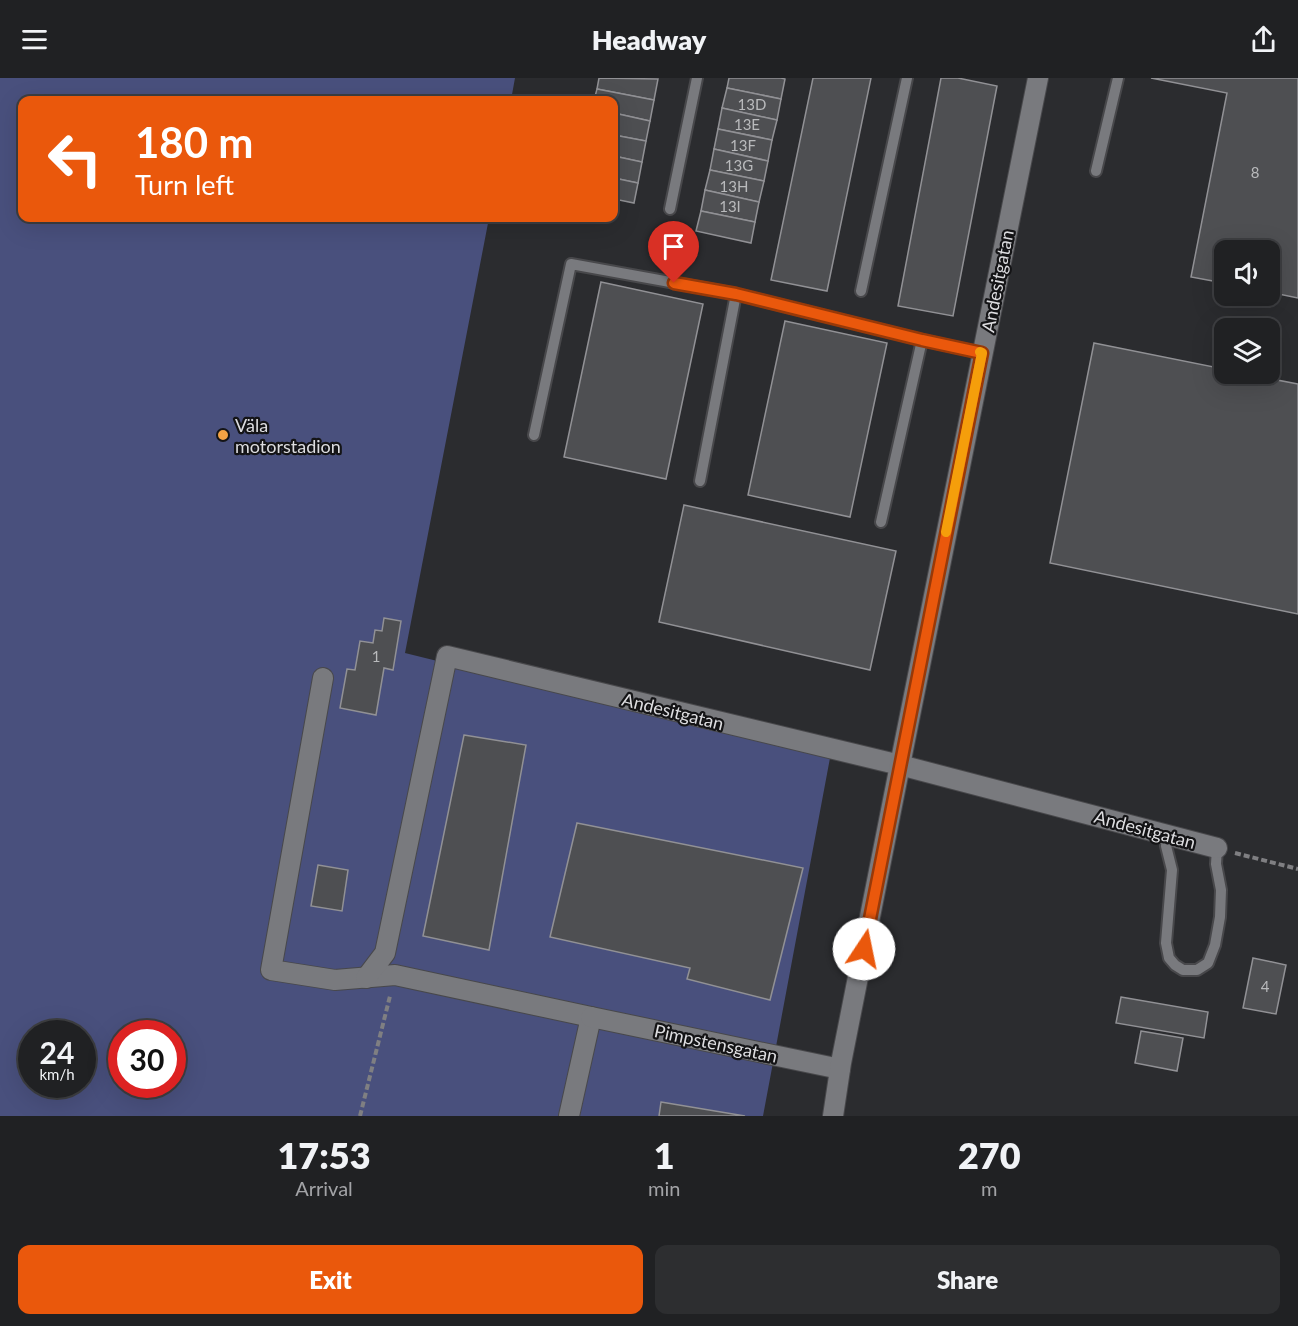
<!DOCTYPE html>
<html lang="en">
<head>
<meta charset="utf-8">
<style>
  body { margin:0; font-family:Lato,sans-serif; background:#2d2e30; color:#f1f3f6; height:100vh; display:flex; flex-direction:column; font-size:22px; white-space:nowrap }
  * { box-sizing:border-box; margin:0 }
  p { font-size:20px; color:#a2a3a6 }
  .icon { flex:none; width:33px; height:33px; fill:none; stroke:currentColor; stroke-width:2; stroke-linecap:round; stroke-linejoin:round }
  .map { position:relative; height:1038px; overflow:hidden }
  .sheet { display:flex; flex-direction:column; background:#202123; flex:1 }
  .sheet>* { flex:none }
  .top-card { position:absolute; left:18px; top:18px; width:600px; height:126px; border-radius:12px; box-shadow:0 6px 24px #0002,0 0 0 2px #3d3e41; background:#ea580c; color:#fff; overflow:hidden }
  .controls { position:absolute; left:1214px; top:162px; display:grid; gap:12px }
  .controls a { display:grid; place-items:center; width:66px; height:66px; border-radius:12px; background:#202123; box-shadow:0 6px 24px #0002,0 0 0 2px #3d3e41; font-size:30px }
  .speed { position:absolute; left:18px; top:942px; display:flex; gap:12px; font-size:30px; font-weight:700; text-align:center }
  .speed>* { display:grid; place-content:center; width:78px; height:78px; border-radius:50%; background:#202123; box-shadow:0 6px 24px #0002,0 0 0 2px #3d3e41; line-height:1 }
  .speed small { font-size:15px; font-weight:400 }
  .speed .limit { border:9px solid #d22; background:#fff; color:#111 }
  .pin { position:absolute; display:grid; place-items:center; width:51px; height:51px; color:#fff; margin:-62px -26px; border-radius:50% 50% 50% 0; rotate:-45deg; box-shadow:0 0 6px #0007 }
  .pin .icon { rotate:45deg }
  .me { position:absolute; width:66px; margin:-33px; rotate:11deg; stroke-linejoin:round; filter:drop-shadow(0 0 4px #0008) }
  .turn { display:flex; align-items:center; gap:21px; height:126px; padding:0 18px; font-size:27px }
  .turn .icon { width:78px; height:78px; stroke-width:2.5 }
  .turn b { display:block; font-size:42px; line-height:51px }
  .eta { display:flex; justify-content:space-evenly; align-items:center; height:102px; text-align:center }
  .eta b { font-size:36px; font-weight:800; line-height:42px }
  .primary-button { display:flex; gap:12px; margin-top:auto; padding:12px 18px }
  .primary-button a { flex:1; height:69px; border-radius:12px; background:#ea580c; color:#fff; font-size:24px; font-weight:800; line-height:69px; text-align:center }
  .primary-button a+a { background:#2d2e30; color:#f1f3f6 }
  header { display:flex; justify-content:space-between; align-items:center; height:78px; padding:0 18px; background:#202123; font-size:27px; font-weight:800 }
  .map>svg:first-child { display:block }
  .green { fill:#49507d; fill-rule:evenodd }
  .building { fill:#4e4f52; stroke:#919195; stroke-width:1.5 }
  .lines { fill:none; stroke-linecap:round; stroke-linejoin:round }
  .service-casing { stroke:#48484b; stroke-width:14 }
  .minor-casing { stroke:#48484b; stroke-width:22 }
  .path { stroke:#7f7f82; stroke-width:4; stroke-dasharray:6 3; stroke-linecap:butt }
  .service { stroke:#797a7e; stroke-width:10 }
  .minor { stroke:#797a7e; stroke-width:20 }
  .route-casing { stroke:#983908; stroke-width:15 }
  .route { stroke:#ea580c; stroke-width:10 }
  .slow { stroke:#f59e0b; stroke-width:10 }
  .poi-dot { fill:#f4a344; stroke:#141416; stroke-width:2 }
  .labels { text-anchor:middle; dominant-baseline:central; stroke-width:4.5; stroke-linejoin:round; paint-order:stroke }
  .number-label { font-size:15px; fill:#b9babc }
  .street-label { font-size:18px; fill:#dddde0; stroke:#141416 }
  .poi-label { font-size:18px; fill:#dddde0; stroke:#141416; text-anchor:start }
</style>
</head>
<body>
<header><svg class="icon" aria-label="menu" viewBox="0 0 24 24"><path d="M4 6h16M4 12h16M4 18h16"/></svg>Headway<svg class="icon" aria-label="share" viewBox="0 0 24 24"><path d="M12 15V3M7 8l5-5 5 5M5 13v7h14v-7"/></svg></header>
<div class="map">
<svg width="1298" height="1038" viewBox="0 0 1298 1038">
  <rect width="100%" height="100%" fill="#2b2c2f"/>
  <path class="green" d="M0,0H515L511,22H22V140H489L405,575L830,680L763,1038H0ZM32,956H82V1006H32ZM122,956H172V1006H122Z"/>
  <g class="building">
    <polygon points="599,0 658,1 654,22 597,11"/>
    <polygon points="729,0 781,0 785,1 781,21 727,10"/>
    <polygon points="813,0 871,0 827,213 771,202"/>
    <polygon points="941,0 958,0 997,8 953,238 898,228"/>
    <polygon points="1151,0 1298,0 1298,220 1269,214 1269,172 1224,172 1224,205 1191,199 1227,15"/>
    <polygon points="727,10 781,21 777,42 722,30"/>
    <polygon points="597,11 654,22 650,43 614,35 614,22 594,22"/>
    <polygon points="722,30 777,42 772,62 718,51"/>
    <polygon points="614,35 650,43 646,63 614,57"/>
    <polygon points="718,51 772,62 768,83 714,71"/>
    <polygon points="614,57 646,63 642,84 614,78"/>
    <polygon points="714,71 768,83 764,103 710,92"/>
    <polygon points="614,78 642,84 638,105 614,100"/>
    <polygon points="710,92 764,103 759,124 705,112"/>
    <polygon points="614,100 638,105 634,125 614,121"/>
    <polygon points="705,112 759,124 755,144 701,133"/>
    <polygon points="701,133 755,144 751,165 696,153"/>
    <polygon points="601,204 703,226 666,401 564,379"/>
    <polygon points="785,243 887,265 850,439 748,417"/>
    <polygon points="1094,265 1224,291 1224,296 1246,296 1298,306 1298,536 1050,485"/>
    <polygon points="684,427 896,473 870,592 659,544"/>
    <polygon points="384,540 401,543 393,592 384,590 376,637 340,630 347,591 355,592 360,563 373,565 375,552 382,553"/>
    <polygon points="464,657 526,667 489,872 423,858"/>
    <polygon points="577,745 803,790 770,922 687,901 690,890 550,859"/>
    <polygon points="318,787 348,792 342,833 311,828"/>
    <polygon points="1253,880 1286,887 1276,936 1243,930"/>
    <polygon points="1121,919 1208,934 1204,960 1116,945"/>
    <polygon points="1141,953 1183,960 1177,993 1135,985"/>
    <polygon points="661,1024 745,1038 659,1038"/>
  </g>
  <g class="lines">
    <defs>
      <g id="service">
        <polyline points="1096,93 1118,0"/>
        <polyline points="670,131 697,0"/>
        <polyline points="861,213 907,0"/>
        <polyline points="534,357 571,186 736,216 922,262 982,275"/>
        <polyline points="700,403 736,216"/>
        <polyline points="881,444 922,262"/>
        <polyline points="1168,757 1166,768 1172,792 1166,865 1169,880 1175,887 1183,892 1197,892 1208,885 1215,867 1220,839 1221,812 1216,786 1217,770"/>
      </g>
      <g id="minor">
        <polyline points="323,600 271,892 335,902 395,897 591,939 569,1038"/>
        <polyline points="366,900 385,875 447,578 900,687 1217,770"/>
        <polyline points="591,939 840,991"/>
        <polyline points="833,1038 841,985 900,687 1038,0"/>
      </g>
    </defs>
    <use href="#service" class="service-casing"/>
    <use href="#minor" class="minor-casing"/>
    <g class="path">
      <polyline points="1235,775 1298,791"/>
      <polyline points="360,1038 390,918"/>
    </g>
    <use href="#service" class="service"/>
    <use href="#minor" class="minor"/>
  </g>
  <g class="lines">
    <defs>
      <polyline id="route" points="674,205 736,216 922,262 982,275 864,871"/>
    </defs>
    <use href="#route" class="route-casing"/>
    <use href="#route" class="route"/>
    <polyline class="slow" points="946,454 982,275 980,274"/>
  </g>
  <circle class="poi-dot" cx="223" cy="357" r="6"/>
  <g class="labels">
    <g class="number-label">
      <text x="752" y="26">13D</text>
      <text x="747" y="46">13E</text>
      <text x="743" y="67">13F</text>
      <text x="739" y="87">13G</text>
      <text x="1255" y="94">8</text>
      <text x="734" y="108">13H</text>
      <text x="730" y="128">13I</text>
      <text x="376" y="578">1</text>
      <text x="1265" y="908">4</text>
    </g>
    <g class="street-label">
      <text transform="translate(997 203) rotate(-79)">Andesitgatan</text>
      <text transform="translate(673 633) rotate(14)">Andesitgatan</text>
      <text transform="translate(1145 751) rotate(15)">Andesitgatan</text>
      <text transform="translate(716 965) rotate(12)">Pimpstensgatan</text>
    </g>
    <g class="poi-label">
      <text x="235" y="347">Väla<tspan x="235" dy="21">motorstadion</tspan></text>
    </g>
  </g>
</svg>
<div class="controls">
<a><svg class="icon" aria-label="sound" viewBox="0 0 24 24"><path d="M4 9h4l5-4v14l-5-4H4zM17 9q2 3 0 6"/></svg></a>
<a><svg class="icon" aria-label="layers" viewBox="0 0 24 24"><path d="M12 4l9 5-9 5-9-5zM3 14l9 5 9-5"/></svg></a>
</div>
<div class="speed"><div>24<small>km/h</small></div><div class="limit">30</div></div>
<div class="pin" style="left:674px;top:205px;background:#d93025"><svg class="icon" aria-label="arrive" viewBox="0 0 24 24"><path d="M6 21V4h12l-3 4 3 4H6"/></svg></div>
<svg class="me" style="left:864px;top:871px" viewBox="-20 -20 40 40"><circle r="19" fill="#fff"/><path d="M0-13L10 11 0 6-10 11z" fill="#ea580c"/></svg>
<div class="top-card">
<div class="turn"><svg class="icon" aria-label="left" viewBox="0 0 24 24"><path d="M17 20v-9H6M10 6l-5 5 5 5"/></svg><div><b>180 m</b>Turn left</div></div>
</div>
</div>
<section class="sheet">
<div class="eta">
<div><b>17:53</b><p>Arrival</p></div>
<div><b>1</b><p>min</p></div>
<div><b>270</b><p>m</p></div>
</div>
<div class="primary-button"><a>Exit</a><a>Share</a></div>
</section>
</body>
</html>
